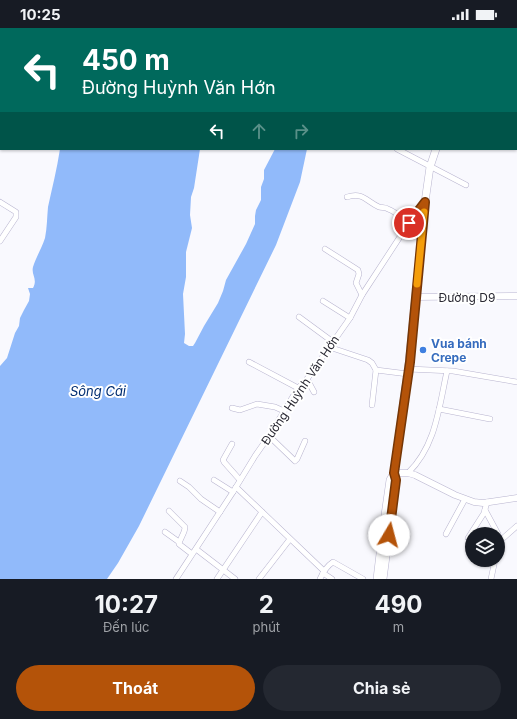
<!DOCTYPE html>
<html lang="vi">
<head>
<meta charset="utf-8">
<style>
  body { margin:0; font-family:Inter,sans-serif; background:#242831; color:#f1f3f6; height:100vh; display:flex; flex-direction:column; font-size:15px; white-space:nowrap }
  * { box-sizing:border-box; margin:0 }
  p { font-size:13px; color:#9ea1a6 }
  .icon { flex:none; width:22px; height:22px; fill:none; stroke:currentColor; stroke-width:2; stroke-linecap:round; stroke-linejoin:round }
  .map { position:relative; height:551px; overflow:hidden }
  .panel { display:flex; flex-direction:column; background:#171b24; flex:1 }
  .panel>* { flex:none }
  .banner { position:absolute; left:0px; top:0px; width:517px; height:122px; box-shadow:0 1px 3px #0004; background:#00695c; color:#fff; overflow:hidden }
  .fabs { position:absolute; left:465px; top:499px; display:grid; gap:8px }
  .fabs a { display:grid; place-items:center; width:40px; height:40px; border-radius:50%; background:#171b24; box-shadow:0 1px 3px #0004; font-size:20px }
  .pin { position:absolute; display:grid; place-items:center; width:34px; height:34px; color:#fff; margin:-17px; border:2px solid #fff; border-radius:50%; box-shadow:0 1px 4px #0007 }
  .me { position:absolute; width:44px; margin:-22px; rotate:8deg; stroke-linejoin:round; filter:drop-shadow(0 0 3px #0008) }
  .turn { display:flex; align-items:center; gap:14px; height:84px; padding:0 16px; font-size:18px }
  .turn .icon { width:52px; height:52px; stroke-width:2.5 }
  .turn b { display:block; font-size:28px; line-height:34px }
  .lanes { display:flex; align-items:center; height:38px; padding:0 16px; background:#0003; justify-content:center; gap:20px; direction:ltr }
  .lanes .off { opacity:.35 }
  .eta { display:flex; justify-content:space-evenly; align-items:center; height:68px; text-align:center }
  .eta b { font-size:24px; font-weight:700; line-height:28px }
  .action { display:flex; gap:8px; margin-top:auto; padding:8px 16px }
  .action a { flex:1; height:46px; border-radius:24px; background:#b45309; color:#fff; font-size:16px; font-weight:700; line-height:46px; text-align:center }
  .action a+a { background:#242831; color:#f1f3f6 }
  .status { display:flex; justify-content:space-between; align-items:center; height:28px; padding:0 20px; background:#171b24; direction:ltr }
  .status svg { height:11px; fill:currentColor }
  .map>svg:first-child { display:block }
  .water { fill:#91bafa }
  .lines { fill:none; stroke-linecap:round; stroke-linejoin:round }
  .minor-casing { stroke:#b8b4cf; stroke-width:6 }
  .tertiary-casing { stroke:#b8b4cf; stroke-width:7 }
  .secondary-casing { stroke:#b8b4cf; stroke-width:8 }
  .minor { stroke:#fff; stroke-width:5 }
  .tertiary { stroke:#fff; stroke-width:6 }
  .secondary { stroke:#fff; stroke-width:7 }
  .route-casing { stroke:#753606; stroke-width:10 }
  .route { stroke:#b45309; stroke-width:7 }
  .slow { stroke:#f59e0b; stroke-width:7 }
  .shop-dot { fill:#3f7fe0; stroke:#fff; stroke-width:1.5 }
  .labels { text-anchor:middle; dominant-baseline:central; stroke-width:4; stroke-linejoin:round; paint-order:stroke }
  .street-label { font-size:12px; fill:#292832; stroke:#fff }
  .shop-label { font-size:12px; font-weight:bold; fill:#366cbe; stroke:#fff; text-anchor:start }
  .water-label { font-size:13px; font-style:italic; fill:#002d71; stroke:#fff }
</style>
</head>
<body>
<div class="status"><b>10:25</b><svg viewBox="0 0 49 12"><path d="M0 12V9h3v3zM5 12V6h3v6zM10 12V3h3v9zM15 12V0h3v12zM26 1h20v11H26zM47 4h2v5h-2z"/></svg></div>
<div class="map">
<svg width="517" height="551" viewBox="0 0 517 551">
  <rect width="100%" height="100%" fill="#f9f9fe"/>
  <path class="water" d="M60,121H200L194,160L191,169L190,187L192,200L186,224V249L183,266L185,306L184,315L189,318H193L195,315L204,298L218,275L223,263L226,252L246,216L255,196V188L256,182L261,172V159L264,151V142L275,121H307L300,154L276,217L139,498L118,535L107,551H0V338L7,330L15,305L19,298L20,290L24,282L29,273L30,266L28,260H33C38,251 31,247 33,239C36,229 42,220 45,210C47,200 47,190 48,179C52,160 57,141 60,121Z"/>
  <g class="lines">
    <defs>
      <g id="minor">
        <polyline points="0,19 1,19"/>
        <polyline points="0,81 1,82"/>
        <polyline points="397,121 466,157"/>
        <path d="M347,169C363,164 366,173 379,179C382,180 385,179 388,181C396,184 402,190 409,195"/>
        <polyline points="0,174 16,184 16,189 0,213"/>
        <polyline points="325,221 358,242 359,246 356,255 362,267"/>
        <polyline points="323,273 350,290"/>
        <polyline points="299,289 333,314"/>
        <polyline points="329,319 368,332 372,335 376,342 408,346"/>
        <polyline points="249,334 298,360"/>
        <polyline points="408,341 453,343 517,354"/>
        <polyline points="307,351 314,364"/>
        <polyline points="372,377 376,342"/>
        <polyline points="232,380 240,382 257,376 275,379 284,383"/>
        <polyline points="439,381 490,391"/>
        <polyline points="269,408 295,433 297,431 305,413"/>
        <polyline points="232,416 223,432 224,434 240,452"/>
        <path d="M408,445C436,418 439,379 447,343"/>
        <polyline points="214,452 233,464"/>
        <polyline points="180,453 189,459 201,471 220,484"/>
        <polyline points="236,459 324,543"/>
        <polyline points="485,482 498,506"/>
        <path d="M169,483L185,499C185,505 180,510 179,516L192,526"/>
        <polyline points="165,504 179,514"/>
        <polyline points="446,506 465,471"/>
        <polyline points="468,510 484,485 487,474"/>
        <polyline points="501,512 517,498"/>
        <polyline points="196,521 235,551"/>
        <polyline points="498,522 501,515 499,509"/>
        <polyline points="323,545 332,551"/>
        <polyline points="176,551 233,464 255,428 269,408 298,360 307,351 350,290 362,267 409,195 425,175"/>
        <polyline points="217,551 262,484"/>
        <polyline points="259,551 290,511"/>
        <path d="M320,551C323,544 327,538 333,534L363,551"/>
        <polyline points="491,551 495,532"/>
      </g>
      <g id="tertiary">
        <polyline points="416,269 517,268"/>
        <polyline points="394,445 408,445 415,447 455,467 474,474 483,475 517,470"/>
      </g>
      <g id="secondary">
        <polyline points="487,1 488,0"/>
        <polyline points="377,551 383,501 390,452 394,445 409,334 425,174 430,139 436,121"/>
        <polyline points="383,551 396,452 394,445"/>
      </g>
    </defs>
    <use href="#minor" class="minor-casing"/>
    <use href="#tertiary" class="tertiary-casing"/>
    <use href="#secondary" class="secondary-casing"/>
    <use href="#minor" class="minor"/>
    <use href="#tertiary" class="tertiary"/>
    <use href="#secondary" class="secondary"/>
  </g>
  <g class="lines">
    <defs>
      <polyline id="route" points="389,507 396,452 394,445 410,334 425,174 409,195"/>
    </defs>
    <use href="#route" class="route-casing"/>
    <use href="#route" class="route"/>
    <polyline class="slow" points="417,256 424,184"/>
  </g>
  <circle class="shop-dot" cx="423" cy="322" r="4"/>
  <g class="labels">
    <g class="street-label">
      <text x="467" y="269">Đường D9</text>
      <text transform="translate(300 362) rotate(-56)">Đường Huỳnh Văn Hớn</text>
    </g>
    <g class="shop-label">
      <text x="431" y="315">Vua bánh<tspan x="431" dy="14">Crepe</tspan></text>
    </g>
    <g class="water-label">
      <text x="98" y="363">Sông Cái</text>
    </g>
  </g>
</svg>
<div class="fabs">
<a><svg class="icon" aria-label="layers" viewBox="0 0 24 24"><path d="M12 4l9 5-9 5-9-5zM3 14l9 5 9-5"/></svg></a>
</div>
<div class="pin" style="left:409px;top:195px;background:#d93025"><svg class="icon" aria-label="arrive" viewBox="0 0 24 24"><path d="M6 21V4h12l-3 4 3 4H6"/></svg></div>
<svg class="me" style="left:389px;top:507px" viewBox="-20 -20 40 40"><circle r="19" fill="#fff"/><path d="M0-13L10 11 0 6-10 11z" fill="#b45309"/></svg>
<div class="banner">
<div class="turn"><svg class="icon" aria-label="left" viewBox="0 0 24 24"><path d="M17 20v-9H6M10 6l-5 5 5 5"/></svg><div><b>450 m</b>Đường Huỳnh Văn Hớn</div></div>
<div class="lanes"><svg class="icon" aria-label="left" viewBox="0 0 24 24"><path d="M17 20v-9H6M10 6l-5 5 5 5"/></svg><svg class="icon off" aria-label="ahead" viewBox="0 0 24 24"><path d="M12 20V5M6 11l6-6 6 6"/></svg><svg class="icon off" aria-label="right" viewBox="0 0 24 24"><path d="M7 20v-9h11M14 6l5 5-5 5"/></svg></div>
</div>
</div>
<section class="panel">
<div class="eta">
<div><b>10:27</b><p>Đến lúc</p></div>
<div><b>2</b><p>phút</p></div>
<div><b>490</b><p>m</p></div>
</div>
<div class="action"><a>Thoát</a><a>Chia sẻ</a></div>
</section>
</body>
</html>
